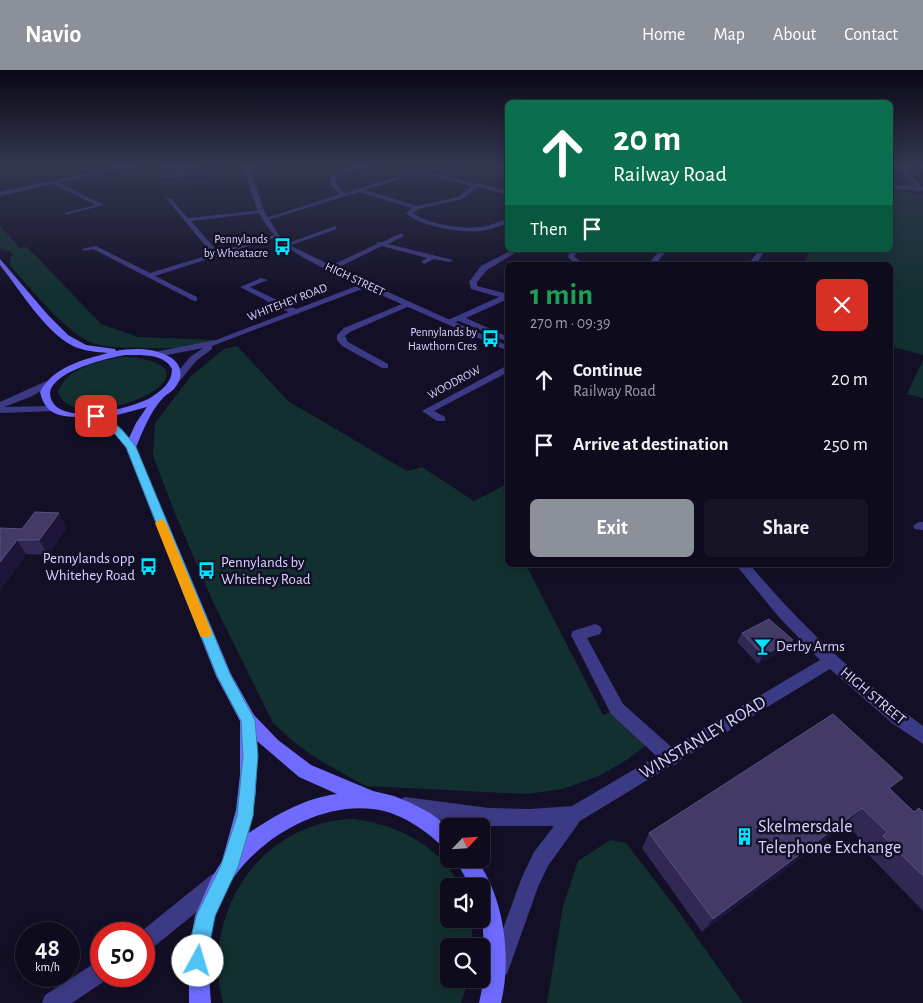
<!DOCTYPE html>
<html lang="en">
<head>
<meta charset="utf-8">
<style>
  body { margin:0; font-family:"Alegreya Sans",sans-serif; background:#171425; color:#f1f3f6; height:100vh; display:flex; flex-direction:column; font-size:19px; white-space:nowrap }
  * { box-sizing:border-box; margin:0 }
  p { font-size:16px; color:#9b9ba3 }
  .icon { flex:none; width:28px; height:28px; fill:none; stroke:currentColor; stroke-width:2; stroke-linecap:round; stroke-linejoin:round }
  .map { position:relative; flex:1; overflow:hidden }
  .side { position:absolute; left:505px; top:192px; width:388px; height:305px; display:flex; flex-direction:column; background:#0e0b1c; border-radius:8px; box-shadow:0 2px 12px #0003,0 0 0 1px #2e2b3b }
  .side>* { flex:none }
  .guide { position:absolute; left:505px; top:30px; width:388px; height:152px; border-radius:8px; box-shadow:0 2px 12px #0003,0 0 0 1px #2e2b3b; background:#0b6e4f; color:#fff; overflow:hidden }
  .needle { width:32px; rotate:65deg }
  .buttons { position:absolute; left:440px; top:748px; display:grid; gap:10px }
  .buttons a { display:grid; place-items:center; width:50px; height:50px; border-radius:8px; background:#0e0b1c; box-shadow:0 2px 12px #0003,0 0 0 1px #2e2b3b; font-size:25px }
  .speed { position:absolute; left:15px; top:852px; display:flex; gap:10px; font-size:25px; font-weight:700; text-align:center }
  .speed>* { display:grid; place-content:center; width:65px; height:65px; border-radius:50%; background:#0e0b1c; box-shadow:0 2px 12px #0003,0 0 0 1px #2e2b3b; line-height:1 }
  .speed small { font-size:12px; font-weight:400 }
  .speed .limit { border:8px solid #d22; background:#fff; color:#111 }
  .pin { position:absolute; display:grid; place-items:center; width:42px; height:42px; color:#fff; margin:-21px; border-radius:10px; box-shadow:0 2px 8px #0006 }
  .me { position:absolute; width:55px; margin:-28px; rotate:6deg; stroke-linejoin:round; filter:drop-shadow(0 0 4px #0008) }
  .turn { display:flex; align-items:center; gap:18px; height:105px; padding:0 25px; font-size:22px }
  .turn .icon { width:65px; height:65px; stroke-width:2.5 }
  .turn b { display:block; font-size:35px; line-height:42px }
  .then { display:flex; align-items:center; height:48px; padding:0 25px; background:#0003; gap:10px; font-size:19px }
  .round { display:grid; place-items:center; flex:none; width:52px; height:52px; border-radius:8px; background:#171425 }
  .summary { display:flex; align-items:center; justify-content:space-between; height:85px; padding:0 25px }
  h1 { font-size:30px; font-weight:700; line-height:38px; color:#1e9e55 }
  .primary-button { display:flex; gap:10px; margin-top:auto; padding:10px 25px }
  .primary-button a { flex:1; height:58px; border-radius:8px; background:#8c9099; color:#fff; font-size:20px; font-weight:700; line-height:58px; text-align:center }
  .primary-button a+a { background:#171425; color:#f1f3f6 }
  ul { padding:0; list-style:none }
  li { display:flex; align-items:center; gap:15px; height:65px; padding:0 25px }
  li div { flex:1 }
  li b { display:block; font-size:19px }
  li em { font-style:normal }
  header { display:flex; align-items:center; gap:30px; box-sizing:border-box; height:70px; padding:0 25px; background:#8c9099; color:#fff }
  header strong { font-size:24px }
  nav { display:flex; gap:28px; margin-inline-start:auto; font-size:18px }
  .map>svg:first-child { display:block }
  .green { fill:#12302f }
  .lines { fill:none; stroke-linecap:round; stroke-linejoin:round }
  .minor { fill:#3d3a85; fill-rule:evenodd }
  .tertiary { fill:#3d3a85; fill-rule:evenodd }
  .secondary { fill:#6f6bff; fill-rule:evenodd }
  .wall { fill:#312854 }
  .shaded-wall { fill:#1d163a }
  .building { fill:#433a66; stroke:#5a527e }
  .route { fill:#4fc3f7; stroke:#337fa1 }
  .slow { fill:#f59e0b }
  .labels { text-anchor:middle; dominant-baseline:central; stroke-width:5; stroke-linejoin:round; paint-order:stroke }
  .far-poi-label { font-size:12px; fill:#d9d4ff; stroke:#130f26; text-anchor:end }
  .far-street-label { font-size:12px; fill:#d9d4ff; stroke:#130f26 }
  .poi-label { font-size:15px; fill:#d9d4ff; stroke:#130f26; text-anchor:start }
  .street-label { font-size:15px; fill:#d9d4ff; stroke:#130f26 }
  .near-street-label { font-size:18px; fill:#d9d4ff; stroke:#130f26 }
  .near-poi-label { font-size:18px; fill:#d9d4ff; stroke:#130f26; text-anchor:start }
</style>
</head>
<body>
<header>
<strong>Navio</strong>
<nav><a>Home</a><a>Map</a><a>About</a><a>Contact</a></nav>
</header>
<div class="map">
<svg width="923" height="933" viewBox="0 0 923 933">
  <rect width="100%" height="100%" fill="#130f26"/>
  <g class="green">
    <polygon points="890,120 923,125 923,285 890,276 890,195 803,195 811,180 890,180"/>
    <path d="M0,156L20,178L26,177L33,183L101,254L138,267L218,270C194,277 171,279 146,278C129,277 110,279 93,273C68,265 28,216 10,195L11,186L14,185L10,181H5L0,178Z"/>
    <polygon points="237,276 288,331 407,401 422,397 474,431 507,414 508,495 526,495 603,645 617,639 645,676 628,689 601,705 563,719 527,724 366,716 319,690 295,673 273,653 213,532 174,441 153,386 155,353 191,306 224,279"/>
    <path d="M120,287C142,286 192,296 152,322C131,336 68,353 58,322C67,298 96,292 120,287Z"/>
    <polygon points="923,290 923,328 907,324"/>
    <path d="M354,749C398,755 439,775 460,816H449V849H471L473,876H449V909H469L461,933H223C200,845 259,751 354,749Z"/>
    <polygon points="610,770 626,773 676,838 743,933 547,933 563,836 578,791"/>
  </g>
  <g class="lines">
    <g class="minor">
      <path d="M356,96H363L336,109V114L345,123L405,104L407,107L365,120L417,136L458,127L472,116L427,105L429,102L508,121V125L478,117L462,129L419,139L413,143C429,155 461,159 481,157C490,156 499,151 508,149V153C499,156 490,160 481,161C462,163 420,157 406,143L412,138L359,122L268,150L263,149L340,124L330,114V108Z"/>
      <polygon points="500,96 508,96 508,98 500,97"/>
      <polygon points="51,111 55,111 104,135 65,145 65,143 96,135 51,113"/>
      <polygon points="166,128 170,128 188,148 263,140 261,143 191,151 218,182 275,165 280,166 155,206 197,227 197,231 194,231 93,179 85,181 82,179 96,176 150,203 212,184"/>
      <polygon points="335,156 337,159 288,176 283,175"/>
      <polygon points="402,163 404,166 388,174 453,190 450,192 434,189 424,194 421,192 427,188 382,176 333,200 326,198 377,174 377,172 382,172"/>
      <polygon points="512,180 520,180 487,200 477,212 477,216 508,224 508,229 466,248 508,267 508,272 459,251 448,254 448,250 499,227 471,219 469,212 481,196"/>
      <polygon points="573,180 580,180 574,186 585,195 577,195 568,187 568,185"/>
      <polygon points="660,180 667,180 655,195 647,195"/>
      <polygon points="759,180 765,180 756,195 748,195"/>
      <polygon points="261,208 268,210 250,217 298,240 298,244 292,244 240,217"/>
      <polygon points="407,232 414,234 350,262 345,266 348,272 388,294 388,298 382,298 342,276 337,270 337,265 344,258"/>
      <polygon points="508,295 508,302 434,341 445,347 445,351 437,351 422,341"/>
      <polygon points="51,309 56,312 54,314 30,327 4,337 53,336 58,339 57,341 0,343 0,332"/>
      <polygon points="919,452 923,452 923,460 915,459 913,456"/>
      <polygon points="595,554 600,556 602,560 600,564 587,568 623,634 677,682 679,688 677,694 671,696 665,694 611,644 571,565 573,561"/>
    </g>
    <g class="tertiary">
      <polygon points="122,96 131,96 0,126 0,122"/>
      <path d="M244,96H249L264,141L279,165L293,177L368,213L508,276V281L365,218L212,276V279L196,291L179,312H173L171,310L190,287L203,278L157,287L154,286V282L216,270L359,215C321,196 277,182 258,141C252,127 248,111 244,96Z"/>
      <polygon points="902,96 907,96 909,104 923,117 923,121 890,118 890,114 916,117 905,106"/>
      <path d="M736,495H750C801,556 859,610 923,656V674L892,653L830,599L580,751L548,796L538,817L507,904L500,908L493,904L489,897L522,807L534,782L554,756H489L405,745L399,742L396,736L399,730L405,727L489,738L530,739L572,736L820,590L778,546Z"/>
      <polygon points="218,802 225,805 228,812 225,819 151,879 144,882 144,864 138,864 211,805"/>
      <polygon points="101,889 101,906 109,908 72,933 42,933 45,925"/>
    </g>
    <g class="secondary">
      <path d="M0,189L48,245L68,265L86,275L115,279L116,281C133,278 151,278 166,285C182,292 185,306 174,319C170,323 165,325 162,329C150,342 143,361 136,377L231,604L254,645L278,670L311,695L373,721L394,726L411,733L430,743L449,757V779C440,776 435,769 428,764C415,754 400,745 384,741C322,726 244,774 220,832C208,864 208,899 211,933H189V881L195,846L212,807L222,791L236,740L240,705V651L216,606L126,378C118,368 107,353 94,349C70,344 47,353 40,322C53,297 82,290 108,283C96,282 84,281 73,276C45,262 20,220 0,195ZM125,285C141,285 164,283 172,299C172,313 161,321 150,328C132,338 64,356 52,331C38,304 108,288 125,285ZM147,337L136,353L129,368L122,359L106,348ZM257,671L299,707L337,724C305,728 275,745 249,763L256,722Z"/>
      <path d="M455,789H476C504,826 512,888 501,933H479C489,894 481,856 481,816H470Z"/>
    </g>
  </g>
  <g class="wall">
    <polygon points="67,457 48,485 26,484 0,520 0,458 22,459"/>
    <polygon points="742,563 793,570 787,579 758,594 737,572"/>
    <polygon points="890,719 914,742 923,742 923,841 865,781 869,778 846,754 702,862 642,778 649,763"/>
  </g>
  <g class="shaded-wall">
    <polygon points="198,96 199,96 201,114 164,117 161,108"/>
    <polygon points="59,443 67,457 48,485 39,470"/>
    <polygon points="17,470 26,484 0,520 0,492"/>
    <polygon points="793,570 787,579 758,594 763,585"/>
    <polygon points="903,708 885,724 889,718"/>
    <polygon points="862,738 846,754 702,862 713,849"/>
  </g>
  <g class="building">
    <polygon points="162,96 198,96 198,104 161,108"/>
    <polygon points="35,442 59,443 39,470 17,470 0,492 0,458 22,459"/>
    <polygon points="769,549 793,570 763,585 742,563"/>
    <polygon points="833,644 903,708 889,718 914,742 919,738 923,742 923,806 883,766 887,762 862,738 713,849 649,763"/>
  </g>
  <linearGradient id="sky" x2="0" y2="1"><stop stop-color="#0a0815"/><stop offset="0.42" stop-color="#333752"/><stop offset="1" stop-color="#333752" stop-opacity="0"/></linearGradient>
  <rect width="923" height="227" fill="url(#sky)"/>
  <path class="route" d="M93,344C108,342 128,366 136,377L230,604L255,650L258,686L253,746L238,797L215,846L205,898L198,900L191,898L189,891V874L197,844L221,795L237,746L243,686L241,651L217,606L126,377L114,363L93,348Z"/>
  <polygon class="slow" points="161,449 166,453 212,563 210,567 201,567 199,563 155,453"/>
  <defs>
    <symbol id="bus-bare" viewBox="-9 -9 18 18"><path d="M-5-6H5V4H4V6H2V4H-2V6H-4V4H-5ZM-3.5-4V0h7V-4ZM-3.5 1.2v1.5H-2V1.2ZM2 1.2v1.5H3.5V1.2Z" fill="#00e5ff" stroke="#130f26" stroke-width="2.5" paint-order="stroke"/></symbol>
    <symbol id="bar-bare" viewBox="-9 -9 18 18"><path d="M-6-5H6L.8 .8V4.5H3.5V6h-7V4.5H-.8V.8Z" fill="#00e5ff" stroke="#130f26" stroke-width="2.5" paint-order="stroke"/></symbol>
    <symbol id="building-bare" viewBox="-9 -9 18 18"><path d="M-4-6H4V6H1V3H-1V6H-4ZM-2.5-4.3h1.7v1.8h-1.7ZM.8-4.3h1.7v1.8H.8ZM-2.5-1h1.7V.8h-1.7ZM.8-1h1.7V.8H.8Z" fill="#00e5ff" stroke="#130f26" stroke-width="2.5" paint-order="stroke"/></symbol>
  </defs>
  <g fill-rule="evenodd">
    <use href="#bus-bare" x="270" y="164" width="25" height="25"/>
    <use href="#bus-bare" x="478" y="256" width="25" height="25"/>
    <use href="#bus-bare" x="136" y="484" width="25" height="25"/>
    <use href="#bus-bare" x="194" y="488" width="25" height="25"/>
    <use href="#bar-bare" x="750" y="564" width="25" height="25"/>
    <use href="#building-bare" x="732" y="754" width="25" height="25"/>
  </g>
  <g class="labels">
    <g class="far-poi-label">
      <text x="268" y="169">Pennylands<tspan x="268" dy="14">by Wheatacre</tspan></text>
      <text x="477" y="262">Pennylands by<tspan x="477" dy="14">Hawthorn Cres</tspan></text>
    </g>
    <g class="far-street-label">
      <text transform="translate(355 209) rotate(25)">HIGH STREET</text>
      <text transform="translate(287 232) rotate(-21)">WHITEHEY ROAD</text>
      <text transform="translate(454 312) rotate(-28)">WOODROW</text>
    </g>
    <g class="poi-label">
      <text x="135" y="488" text-anchor="end">Pennylands opp<tspan x="135" dy="17">Whitehey Road</tspan></text>
      <text x="221" y="492">Pennylands by<tspan x="221" dy="17">Whitehey Road</tspan></text>
      <text x="776" y="576">Derby Arms</text>
    </g>
    <g class="street-label">
      <text transform="translate(873 626) rotate(40)">HIGH STREET</text>
    </g>
    <g class="near-street-label">
      <text transform="translate(703 668) rotate(-31)">WINSTANLEY ROAD</text>
    </g>
    <g class="near-poi-label">
      <text x="758" y="757">Skelmersdale<tspan x="758" dy="21">Telephone Exchange</tspan></text>
    </g>
  </g>
</svg>
<div class="buttons">
<a><svg class="needle" viewBox="-14 -14 28 28"><path d="M0-13l5 13h-10z" fill="#e53935"/><path d="M0 13l5-13h-10z" fill="#9b9ba3"/></svg></a>
<a><svg class="icon" aria-label="sound" viewBox="0 0 24 24"><path d="M4 9h4l5-4v14l-5-4H4zM17 9q2 3 0 6"/></svg></a>
<a><svg class="icon" aria-label="search" viewBox="0 0 24 24"><circle cx="10" cy="10" r="6"/><path d="M15 15l6 6"/></svg></a>
</div>
<div class="speed"><div>48<small>km/h</small></div><div class="limit">50</div></div>
<div class="pin" style="left:96px;top:346px;background:#d93025"><svg class="icon" aria-label="arrive" viewBox="0 0 24 24"><path d="M6 21V4h12l-3 4 3 4H6"/></svg></div>
<svg class="me" style="left:198px;top:891px" viewBox="-20 -20 40 40"><circle r="19" fill="#fff"/><path d="M0-13L10 11 0 6-10 11z" fill="#4fc3f7"/></svg>
<div class="guide">
<div class="turn"><svg class="icon" aria-label="ahead" viewBox="0 0 24 24"><path d="M12 20V5M6 11l6-6 6 6"/></svg><div><b>20 m</b>Railway Road</div></div>
<div class="then">Then<svg class="icon" aria-label="arrive" viewBox="0 0 24 24"><path d="M6 21V4h12l-3 4 3 4H6"/></svg></div>
</div>
<section class="side">
<div class="summary"><div><h1>1 min</h1><p>270 m · 09:39</p></div><a class="round" style="background:#d93025;color:#fff"><svg class="icon" aria-label="close" viewBox="0 0 24 24"><path d="M6 6l12 12M18 6L6 18"/></svg></a></div>
<ul>
<li><svg class="icon" aria-label="ahead" viewBox="0 0 24 24"><path d="M12 20V5M6 11l6-6 6 6"/></svg><div><b>Continue</b><p>Railway Road</p></div><em>20 m</em></li>
<li><svg class="icon" aria-label="arrive" viewBox="0 0 24 24"><path d="M6 21V4h12l-3 4 3 4H6"/></svg><div><b>Arrive at destination</b></div><em>250 m</em></li>
</ul>
<div class="primary-button"><a>Exit</a><a>Share</a></div>
</section>
</div>
</body>
</html>
